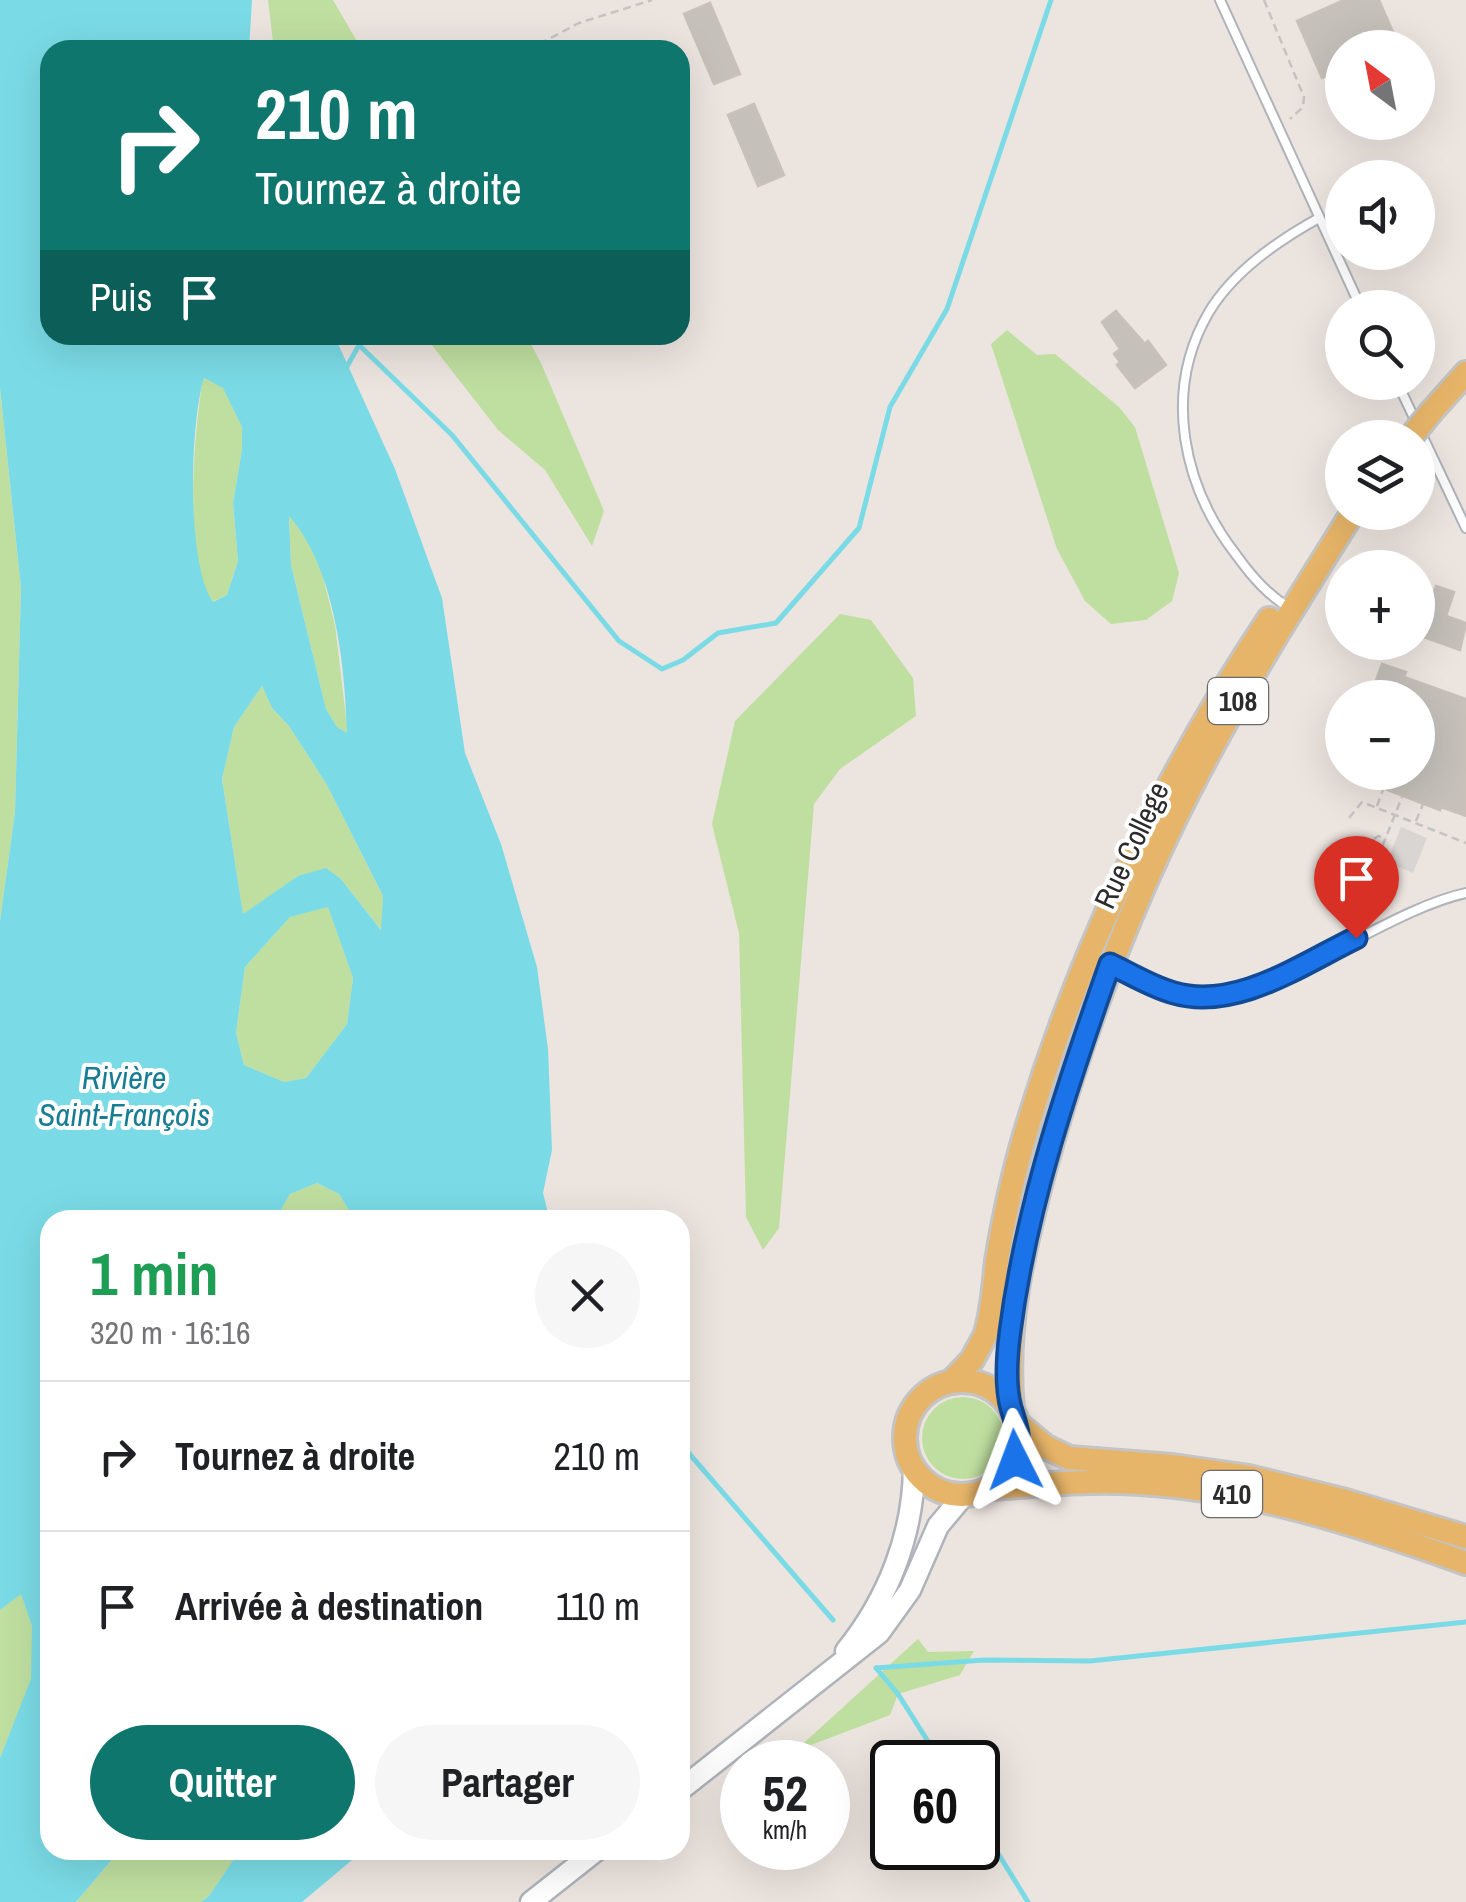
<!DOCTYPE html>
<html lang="fr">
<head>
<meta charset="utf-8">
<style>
  body { margin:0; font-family:"Archivo Narrow",sans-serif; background:#f6f6f6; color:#202124; height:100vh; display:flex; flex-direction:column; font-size:38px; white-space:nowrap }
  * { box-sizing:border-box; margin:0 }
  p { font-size:32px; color:#757577 }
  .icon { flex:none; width:55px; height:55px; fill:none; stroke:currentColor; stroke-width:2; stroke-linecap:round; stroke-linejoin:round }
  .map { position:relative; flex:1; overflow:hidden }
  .details { position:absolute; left:40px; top:1210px; width:650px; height:650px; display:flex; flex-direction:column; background:#fff; border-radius:30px; box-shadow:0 10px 40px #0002 }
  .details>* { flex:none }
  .banner { position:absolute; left:40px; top:40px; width:650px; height:305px; border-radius:30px; box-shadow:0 10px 40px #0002; background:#0f766e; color:#fff; overflow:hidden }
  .needle { width:65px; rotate:328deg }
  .buttons { position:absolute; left:1325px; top:30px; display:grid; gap:20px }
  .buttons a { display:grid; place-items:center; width:110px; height:110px; border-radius:50%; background:#fff; box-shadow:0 10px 40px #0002; font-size:50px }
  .speed { position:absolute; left:720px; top:1740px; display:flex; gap:20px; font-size:50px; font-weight:700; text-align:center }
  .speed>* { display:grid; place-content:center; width:130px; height:130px; border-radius:50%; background:#fff; box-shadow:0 10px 40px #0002; line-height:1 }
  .speed small { font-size:25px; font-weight:400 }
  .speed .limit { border:5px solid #111; border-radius:15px; background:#fff; color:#111 }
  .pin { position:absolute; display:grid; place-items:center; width:85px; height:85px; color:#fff; margin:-102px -42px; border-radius:50% 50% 50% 0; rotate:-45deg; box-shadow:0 0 10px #0007 }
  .pin .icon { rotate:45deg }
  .me { position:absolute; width:110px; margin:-55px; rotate:357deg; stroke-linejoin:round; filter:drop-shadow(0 0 8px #0008) }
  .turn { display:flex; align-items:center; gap:35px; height:210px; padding:0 50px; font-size:45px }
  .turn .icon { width:130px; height:130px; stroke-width:2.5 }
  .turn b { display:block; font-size:70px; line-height:85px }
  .then { display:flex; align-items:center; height:95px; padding:0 50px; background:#0003; gap:20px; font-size:38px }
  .round { display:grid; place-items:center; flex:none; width:105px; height:105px; border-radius:52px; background:#f6f6f6 }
  .head { display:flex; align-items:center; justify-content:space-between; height:170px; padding:0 50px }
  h1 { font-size:60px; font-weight:700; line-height:75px; color:#1e9e55 }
  .cta { display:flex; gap:20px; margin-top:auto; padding:20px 50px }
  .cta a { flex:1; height:115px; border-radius:60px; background:#0f766e; color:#fff; font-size:40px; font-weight:700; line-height:115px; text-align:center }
  .cta a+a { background:#f6f6f6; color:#202124 }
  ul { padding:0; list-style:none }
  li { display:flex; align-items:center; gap:30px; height:150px; padding:0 50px; border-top:2px solid #e0e0e0 }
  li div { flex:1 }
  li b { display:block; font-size:38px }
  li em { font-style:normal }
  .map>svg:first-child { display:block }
  .green { fill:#bfdfa0 }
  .plaza { fill:#d9d5d2 }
  .water { fill:#7adbe6; fill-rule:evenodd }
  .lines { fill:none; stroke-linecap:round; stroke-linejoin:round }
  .stream { stroke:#7adbe6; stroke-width:5 }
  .building { fill:#c5c0ba; stroke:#c8c0b9; stroke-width:2.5 }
  .lane-casing { stroke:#afb3bb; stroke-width:12 }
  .secondary-casing { stroke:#afb3bb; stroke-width:25 }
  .primary-casing { stroke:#c4c4c4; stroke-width:28 }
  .path { stroke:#c4c4c4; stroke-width:2.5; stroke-dasharray:8 5; stroke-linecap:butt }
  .lane { stroke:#fff; stroke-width:8 }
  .secondary { stroke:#fff; stroke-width:20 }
  .primary { stroke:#e7b569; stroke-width:22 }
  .primary-bridge-casing { stroke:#c4c4c4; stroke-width:28; stroke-linecap:butt }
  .primary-bridge { stroke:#e7b569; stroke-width:22 }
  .route-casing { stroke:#114b97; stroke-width:25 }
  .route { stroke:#1a73e8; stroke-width:18 }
  .labels { text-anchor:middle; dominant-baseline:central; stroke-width:8; stroke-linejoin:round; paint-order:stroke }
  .shield { fill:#fff; stroke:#6b6b6b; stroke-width:2.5 }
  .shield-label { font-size:28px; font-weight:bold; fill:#2c2c2c }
  .street-label { font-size:30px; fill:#2c2c2c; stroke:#fff }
  .water-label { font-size:32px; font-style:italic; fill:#177d94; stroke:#fff }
</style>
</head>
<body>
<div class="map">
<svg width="1466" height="1902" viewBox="0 0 1466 1902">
  <rect width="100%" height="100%" fill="#ece4df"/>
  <g class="green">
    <polygon points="268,0 333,0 362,50 274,50"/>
    <polygon points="1007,330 1037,355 1055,354 1119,407 1135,427 1179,573 1172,601 1146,620 1111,624 1085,601 1057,549 991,344"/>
    <polygon points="424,335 526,335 541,363 604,511 592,546 545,470 498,430"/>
    <path d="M203,378L223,387L242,427V449L233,503L238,561L227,595L212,602C183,556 194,432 203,378Z"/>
    <polygon points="0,388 21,588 15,812 0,921"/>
    <polygon points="289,514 318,557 335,625 348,734 337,727 326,709 291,565"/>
    <polygon points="840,614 871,620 913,678 916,716 840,769 814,804 779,1228 763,1250 746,1217 739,933 712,824 735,721"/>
    <polygon points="262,686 272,708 289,726 327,785 383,896 382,931 341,879 298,876 243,915 222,779 234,727"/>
    <polygon points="328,906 353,978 347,1024 306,1078 284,1082 244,1065 236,1033 245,967 290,917"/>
    <polygon points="317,1183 339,1194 355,1220 275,1220 290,1194"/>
    <circle cx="963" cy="1438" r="41"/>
    <polygon points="21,1593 32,1626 32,1679 0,1758 0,1610"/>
    <polygon points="918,1639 928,1652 974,1651 960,1675 898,1694 890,1715 795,1751"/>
    <polygon points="120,1850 240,1850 209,1896 201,1902 76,1902"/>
  </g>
  <polygon class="plaza" points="1401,827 1427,838 1413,873 1387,862"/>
  <g class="water">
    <path d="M0,0H252L249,50H50V335H334L395,469L442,598L465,753L501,844L537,967L548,1049L552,1150L543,1193L550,1220H355L339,1194L317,1183L290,1194L275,1220H50V1850H120L76,1902H0V1758L31,1679L32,1626L21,1594L0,1610V921L15,812L21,588L0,388ZM204,378L223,388L242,427V449L233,503L238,561L227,595L213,602C186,564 190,423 204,378ZM289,516C335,568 345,665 347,733L337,727L326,709L291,565ZM262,686L272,708L289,726L327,785L383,896L381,930L341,879L326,868L298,876L243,914L222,779L234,727ZM328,907L353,978L347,1024L306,1078L284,1082L244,1065L236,1033L245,967L290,917Z"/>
    <polygon points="240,1850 364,1850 302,1902 201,1902 209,1896"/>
  </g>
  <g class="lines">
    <g class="stream">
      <polyline points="345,370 359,345 452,435 619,641 662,669 683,660 718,633 776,623 859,528 890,407 947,309 1051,0"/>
      <polyline points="680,1443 833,1620"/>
      <polyline points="876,1668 984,1660 1090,1661 1466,1622"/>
      <polyline points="876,1668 898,1694 941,1762"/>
      <polyline points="978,1821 1028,1902"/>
    </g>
  </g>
  <g class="building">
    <polygon points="1344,0 1379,0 1400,48 1342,48 1342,70 1322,78 1297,21"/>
    <polygon points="710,3 740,74 714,84 684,14"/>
    <polygon points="754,104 784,175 758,186 728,115"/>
    <polygon points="1116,311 1145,344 1148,341 1166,365 1135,388 1117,365 1120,362 1114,354 1120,349 1102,322"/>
    <polygon points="1436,586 1454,592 1446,616 1466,623 1460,650 1418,635"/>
    <polygon points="1382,664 1406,672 1404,677 1466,699 1466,816 1441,807 1440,810 1346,774 1418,772 1418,698 1377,698 1381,688 1374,686"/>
  </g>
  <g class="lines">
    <defs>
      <g id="lane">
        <polyline points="1220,0 1361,308"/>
        <polyline points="1397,382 1466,528"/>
        <path d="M1291,609C1268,595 1253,578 1237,556C1183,487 1162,392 1209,312C1233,272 1279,240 1319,218"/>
        <path d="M1114,966C1136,976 1160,992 1185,996C1265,1008 1382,911 1466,893"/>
      </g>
      <g id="secondary">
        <path d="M846,1651C888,1599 913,1535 914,1469"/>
        <polyline points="680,1790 879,1633 910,1590 938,1526 964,1495"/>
        <polyline points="531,1902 597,1850"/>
      </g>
      <g id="primary">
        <polyline points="1432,411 1466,373"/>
        <circle cx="962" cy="1438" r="57"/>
        <path d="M951,1382L972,1360L985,1336C993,1312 994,1286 997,1261C1003,1223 1011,1186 1021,1149C1074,962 1161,781 1269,619"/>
        <path d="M1012,1409C1004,1327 1023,1249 1044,1170C1083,1028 1135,890 1205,760C1250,675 1302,594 1353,512"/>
        <polyline points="1017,1423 1046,1447 1069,1458 1172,1466 1249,1477 1342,1500 1466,1537"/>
        <path d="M989,1488C1032,1486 1076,1480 1119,1482C1241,1486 1352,1522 1466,1563"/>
      </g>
    </defs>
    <use href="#lane" class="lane-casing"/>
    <use href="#secondary" class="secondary-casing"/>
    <use href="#primary" class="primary-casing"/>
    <g class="path">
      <polyline points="1264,0 1304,97 1303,107 1290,119"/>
      <polyline points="528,50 579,23 652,0"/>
      <polyline points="1377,806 1383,790"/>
      <polyline points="1349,818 1362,802 1466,843"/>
      <polyline points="1416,821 1423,804"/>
      <polyline points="1374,839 1378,836 1386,838"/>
      <polyline points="1358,886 1366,887 1402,797"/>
    </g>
    <use href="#lane" class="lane"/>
    <use href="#secondary" class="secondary"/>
    <use href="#primary" class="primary"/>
    <defs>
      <polyline id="primary-bridge" points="1410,438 1432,411"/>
    </defs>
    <use href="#primary-bridge" class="primary-bridge-casing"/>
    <use href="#primary-bridge" class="primary-bridge"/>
  </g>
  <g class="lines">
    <defs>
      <path id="route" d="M1015,1460C1022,1439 1017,1427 1011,1408C1005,1386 1007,1355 1010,1332C1026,1206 1068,1083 1110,964C1131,974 1152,987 1174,993C1236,1011 1302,964 1356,938"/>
    </defs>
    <use href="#route" class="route-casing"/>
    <use href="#route" class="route"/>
  </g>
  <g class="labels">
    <g class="shield">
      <rect x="1208" y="678" width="60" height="46" rx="8"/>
      <rect x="1202" y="1471" width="60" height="46" rx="8"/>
    </g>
    <g class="shield-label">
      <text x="1238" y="701">108</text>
      <text x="1232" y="1494">410</text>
    </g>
    <g class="street-label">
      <text transform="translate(1131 845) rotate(-65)">Rue College</text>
    </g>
    <g class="water-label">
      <text x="124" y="1077">Rivière<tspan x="124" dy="37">Saint-François</tspan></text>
    </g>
  </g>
</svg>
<div class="buttons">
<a><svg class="needle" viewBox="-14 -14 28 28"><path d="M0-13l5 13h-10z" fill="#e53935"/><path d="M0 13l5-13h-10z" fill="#757577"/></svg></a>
<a><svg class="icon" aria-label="sound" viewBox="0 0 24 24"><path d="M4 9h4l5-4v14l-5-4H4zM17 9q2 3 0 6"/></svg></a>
<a><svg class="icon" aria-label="search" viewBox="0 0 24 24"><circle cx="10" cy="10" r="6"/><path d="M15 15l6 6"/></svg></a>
<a><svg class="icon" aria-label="layers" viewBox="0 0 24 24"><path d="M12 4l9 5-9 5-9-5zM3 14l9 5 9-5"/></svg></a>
<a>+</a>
<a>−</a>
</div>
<div class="speed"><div>52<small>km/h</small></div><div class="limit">60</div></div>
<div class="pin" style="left:1356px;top:938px;background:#d93025"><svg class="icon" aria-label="arrive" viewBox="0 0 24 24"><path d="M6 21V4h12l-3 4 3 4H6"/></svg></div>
<svg class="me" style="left:1015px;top:1460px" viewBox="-20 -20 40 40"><path d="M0-17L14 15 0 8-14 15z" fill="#1a73e8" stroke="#fff" stroke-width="4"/></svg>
<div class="banner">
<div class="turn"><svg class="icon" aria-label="right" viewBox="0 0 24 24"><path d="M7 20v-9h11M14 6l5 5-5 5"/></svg><div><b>210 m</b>Tournez à droite</div></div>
<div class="then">Puis<svg class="icon" aria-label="arrive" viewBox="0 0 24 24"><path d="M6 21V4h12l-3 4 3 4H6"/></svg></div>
</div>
<section class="details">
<div class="head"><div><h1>1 min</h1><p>320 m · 16:16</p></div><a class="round"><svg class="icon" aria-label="close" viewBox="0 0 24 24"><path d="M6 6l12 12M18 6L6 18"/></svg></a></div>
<ul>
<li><svg class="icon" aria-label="right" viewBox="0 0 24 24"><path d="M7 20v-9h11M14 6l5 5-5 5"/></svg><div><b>Tournez à droite</b></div><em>210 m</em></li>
<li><svg class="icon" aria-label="arrive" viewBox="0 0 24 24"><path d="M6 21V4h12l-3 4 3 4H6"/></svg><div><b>Arrivée à destination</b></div><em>110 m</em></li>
</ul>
<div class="cta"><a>Quitter</a><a>Partager</a></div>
</section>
</div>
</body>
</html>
